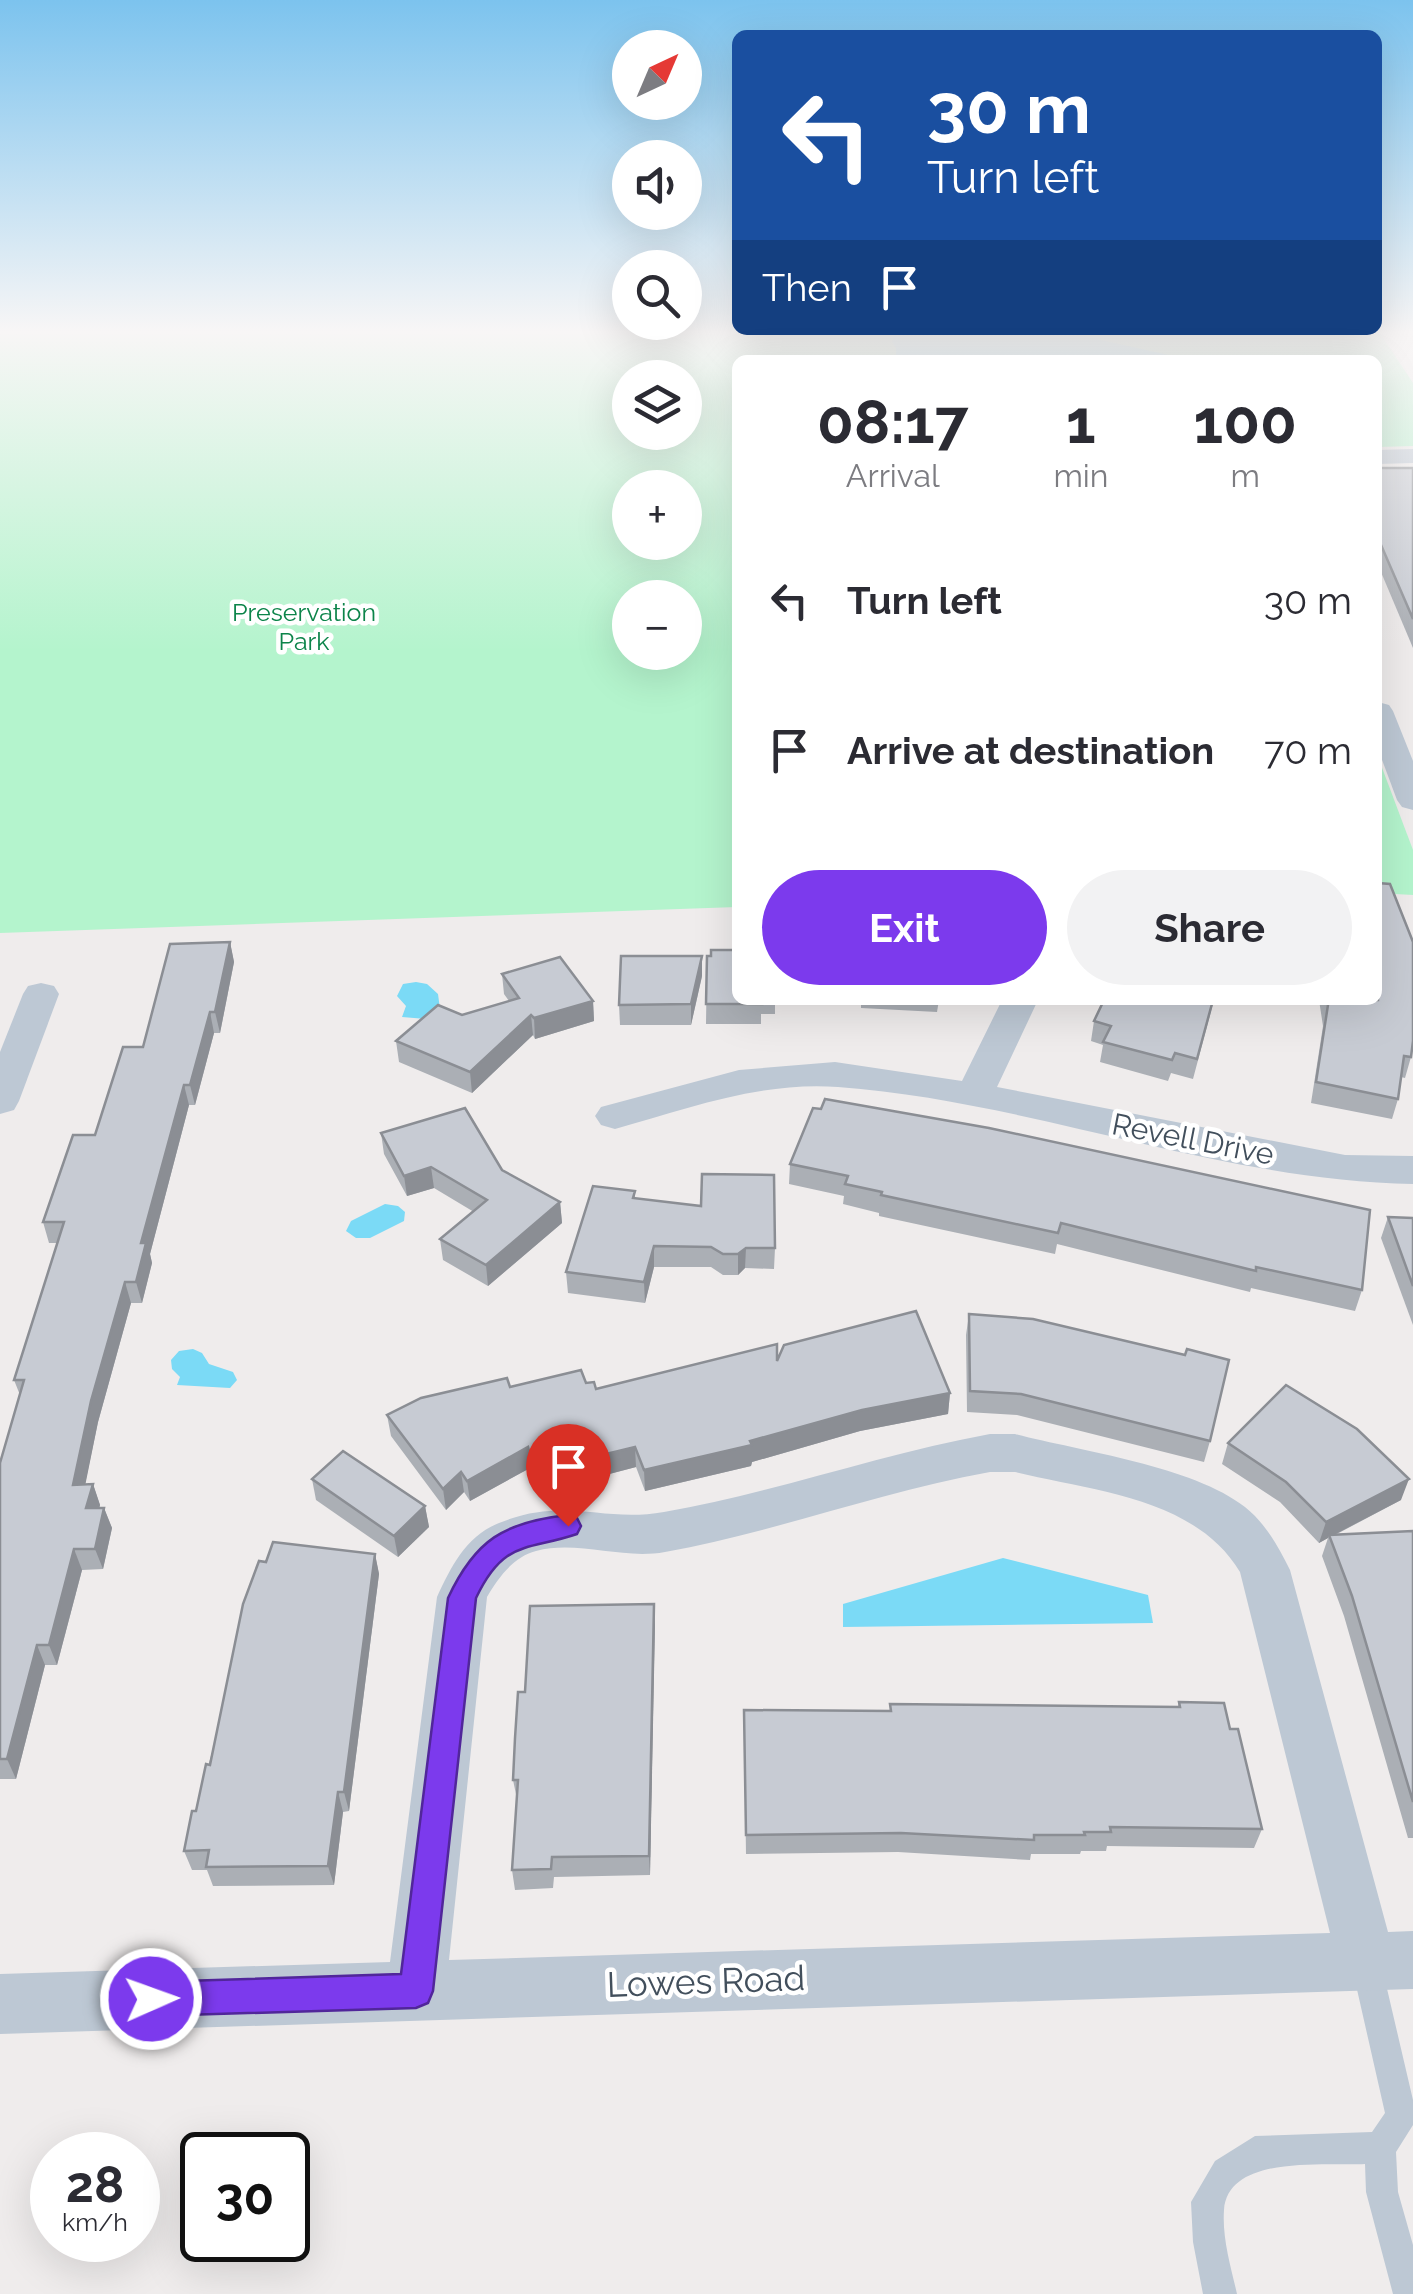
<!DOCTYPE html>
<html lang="en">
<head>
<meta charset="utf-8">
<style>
  body { margin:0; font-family:Raleway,sans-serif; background:#f2f2f3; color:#2b2b33; height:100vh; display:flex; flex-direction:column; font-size:38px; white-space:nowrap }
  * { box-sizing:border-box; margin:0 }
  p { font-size:32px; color:#7c7c81 }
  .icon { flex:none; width:55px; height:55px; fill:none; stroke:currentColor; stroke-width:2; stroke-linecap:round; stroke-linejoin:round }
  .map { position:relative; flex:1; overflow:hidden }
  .drawer { position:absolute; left:732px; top:355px; width:650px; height:650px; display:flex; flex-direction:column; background:#fff; border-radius:15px; box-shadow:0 10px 40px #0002 }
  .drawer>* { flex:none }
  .hud { position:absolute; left:732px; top:30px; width:650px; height:305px; border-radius:15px; box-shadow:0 10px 40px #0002; background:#1a4fa0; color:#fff; overflow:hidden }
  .needle { width:65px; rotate:44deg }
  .controls { position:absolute; left:612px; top:30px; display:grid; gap:20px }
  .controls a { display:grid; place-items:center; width:90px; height:90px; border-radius:50%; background:#fff; box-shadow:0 10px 40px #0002; font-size:50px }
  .speed { position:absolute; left:30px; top:2132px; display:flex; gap:20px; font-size:50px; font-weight:700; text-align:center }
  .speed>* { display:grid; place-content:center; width:130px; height:130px; border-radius:50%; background:#fff; box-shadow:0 10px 40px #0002; line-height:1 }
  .speed small { font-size:25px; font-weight:400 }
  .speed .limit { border:5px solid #111; border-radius:15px; background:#fff; color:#111 }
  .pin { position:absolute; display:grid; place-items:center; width:85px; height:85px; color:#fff; margin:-102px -42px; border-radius:50% 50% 50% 0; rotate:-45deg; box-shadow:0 0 10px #0007 }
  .pin .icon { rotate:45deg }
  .me { position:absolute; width:110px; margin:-55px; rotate:88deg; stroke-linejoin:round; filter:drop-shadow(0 0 8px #0008) }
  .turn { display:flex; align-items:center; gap:35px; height:210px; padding:0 30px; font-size:45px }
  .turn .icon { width:130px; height:130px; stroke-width:2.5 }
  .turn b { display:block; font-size:70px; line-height:85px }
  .then { display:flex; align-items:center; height:95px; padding:0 30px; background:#0003; gap:20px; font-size:38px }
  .eta { display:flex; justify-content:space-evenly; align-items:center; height:170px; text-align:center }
  .eta b { font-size:60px; font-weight:700; line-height:70px }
  .cta { display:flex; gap:20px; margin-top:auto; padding:20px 30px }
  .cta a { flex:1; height:115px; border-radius:60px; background:#7c3aed; color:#fff; font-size:40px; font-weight:700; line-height:115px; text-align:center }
  .cta a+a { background:#f2f2f3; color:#2b2b33 }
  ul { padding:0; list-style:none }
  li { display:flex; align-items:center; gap:30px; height:150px; padding:0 30px }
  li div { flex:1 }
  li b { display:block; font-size:38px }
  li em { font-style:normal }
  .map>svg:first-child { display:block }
  .green { fill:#b4f4cd; fill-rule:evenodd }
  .water { fill:#7bdaf6 }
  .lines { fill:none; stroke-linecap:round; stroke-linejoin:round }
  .service { fill:#bdc8d4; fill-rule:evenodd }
  .minor { fill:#bdc8d4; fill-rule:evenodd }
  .wall { fill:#abafb5 }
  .shaded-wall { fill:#8b8e94 }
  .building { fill:#c7cbd3; stroke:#8b8e94; stroke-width:2.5 }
  .route { fill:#7c3aed; stroke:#51269a; stroke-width:2.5 }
  .labels { text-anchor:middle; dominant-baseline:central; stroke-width:9; stroke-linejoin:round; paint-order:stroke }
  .far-park-label { font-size:25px; fill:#0c844a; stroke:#fff }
  .street-label { font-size:30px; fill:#424f5c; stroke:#fff }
  .near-street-label { font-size:35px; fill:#424f5c; stroke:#fff }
</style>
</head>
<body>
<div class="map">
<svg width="1413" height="2294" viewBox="0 0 1413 2294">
  <rect width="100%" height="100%" fill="#efecec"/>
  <g class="green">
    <path d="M0,330H1378L1413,383V446L1378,447V360H738L737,907L0,933ZM630,378H685V432H630ZM630,488H685V542H630ZM630,598H685V652H630Z"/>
    <polygon points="1378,757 1413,850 1413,895 1378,893"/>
  </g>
  <g class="water">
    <polygon points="895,330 1056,330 1191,360 896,360 896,348 892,342"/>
    <polygon points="416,982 427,984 438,994 440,1009 426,1019 402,1017 406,1006 397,996 403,984"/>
    <polygon points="385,1204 398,1206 405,1212 404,1221 370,1238 356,1238 346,1231 351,1221"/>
    <polygon points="193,1349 202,1353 209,1364 233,1372 237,1380 230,1388 177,1385 180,1377 172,1369 171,1360 179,1351"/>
    <polygon points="1003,1558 1148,1595 1153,1623 843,1627 843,1604"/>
  </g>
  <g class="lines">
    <path class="service" d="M1366,1948L1376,1953L1381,1963L1413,2100V2125L1396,2152L1398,2192L1413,2245V2294H1393L1366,2192L1365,2164C1326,2166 1228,2154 1224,2210C1222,2238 1231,2267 1237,2294H1203L1193,2242L1191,2202L1215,2161L1255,2136L1372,2132L1385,2113L1351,1963L1356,1953Z"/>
    <g class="minor">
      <polygon points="1413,449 1413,463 1378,464 1378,450"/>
      <polygon points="1378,702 1389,705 1393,711 1413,761 1413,810 1402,807 1397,800 1378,749"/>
      <polygon points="41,983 54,986 59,994 19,1101 14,1110 0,1114 0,1052 23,994 28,986"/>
      <path d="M1002,1000H1038L997,1087L1345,1155L1413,1156V1184C1220,1181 1031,1101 838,1087C762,1081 686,1109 615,1129L601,1125L595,1116L601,1107L739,1070L835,1062L962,1081Z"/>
      <path d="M990,1434H1015C1080,1451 1193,1466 1245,1507C1266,1524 1278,1546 1290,1570L1388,1932L1413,1931V1989L0,2034V1974L390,1962L437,1597C451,1567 466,1536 499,1523C565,1496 602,1523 664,1512C774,1493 880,1454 990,1434ZM990,1472H1015C1092,1491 1195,1497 1240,1572L1330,1933L449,1960L487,1597C498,1578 513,1557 536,1551C578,1540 622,1560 665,1552C775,1532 880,1492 990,1472Z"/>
    </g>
  </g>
  <g class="wall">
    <polygon points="1378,468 1413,468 1413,648 1378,565"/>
    <polygon points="230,942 234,962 220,1033 214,1033 195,1105 189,1105 150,1254 152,1263 142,1303 131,1303 98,1422 85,1484 93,1484 100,1505 99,1508 104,1508 112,1528 103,1569 82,1570 57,1665 45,1665 16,1779 0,1779 0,1463 20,1395 14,1380 57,1243 49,1243 43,1222 95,1135 143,1047"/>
    <polygon points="707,956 738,1000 775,1000 775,1014 761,1014 761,1024 706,1024"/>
    <polygon points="502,974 593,1001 594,1021 535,1039 533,1035 472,1093 399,1062 396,1041 462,1015 509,1001 504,994"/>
    <polygon points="702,976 691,1025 620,1025 619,1005"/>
    <polygon points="861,1000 939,1000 937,1012 861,1008"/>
    <polygon points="1214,1000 1193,1079 1171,1073 1168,1081 1100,1062 1103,1045 1091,1041 1094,1021"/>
    <polygon points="1319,1000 1378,1000 1411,1057 1405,1078 1401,1077 1398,1099 1392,1119 1311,1103 1323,1026"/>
    <polygon points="381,1133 502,1170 560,1202 562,1223 488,1286 443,1260 440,1239 474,1212 434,1188 407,1196 384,1154"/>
    <polygon points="790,1164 1362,1290 1355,1311 1251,1288 1250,1292 1057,1244 1055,1254 879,1216 879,1213 843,1204 844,1196 789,1184"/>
    <polygon points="635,1191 635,1199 775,1248 774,1269 745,1268 738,1275 723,1275 711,1267 654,1267 645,1303 568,1293 566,1272"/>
    <polygon points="1388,1217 1413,1218 1413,1325 1381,1238"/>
    <polygon points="969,1314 1210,1441 1204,1462 1017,1415 967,1412 966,1335"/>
    <polygon points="777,1361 950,1393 948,1414 860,1431 752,1462 751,1466 645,1491 636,1467 575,1483 571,1471 533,1481 530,1468 470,1501 464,1492 446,1510 391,1436 387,1415 510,1387 596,1389"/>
    <polygon points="1228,1443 1401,1500 1335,1535 1413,1531 1413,1838 1408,1838 1344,1616 1322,1556 1328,1538 1319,1543 1280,1502 1222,1464"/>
    <polygon points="312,1479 425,1506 429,1527 398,1557 316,1500"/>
    <polygon points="375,1554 379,1574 349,1811 343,1812 334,1885 213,1886 207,1870 192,1870 184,1851 266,1562"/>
    <polygon points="654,1604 650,1875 554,1877 553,1888 515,1890 512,1870 517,1799 513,1780 525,1692"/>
    <polygon points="1179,1702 1230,1729 1262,1829 1254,1848 1107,1846 1106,1851 1081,1851 1080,1854 1031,1854 1030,1860 898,1852 746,1854 744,1710 890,1711 890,1704 1178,1707"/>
  </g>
  <g class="shaded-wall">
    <polygon points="230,942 234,962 220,1033 215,1012"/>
    <polygon points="702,956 702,976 691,1025 691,1004"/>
    <polygon points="593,1001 594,1021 535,1039 534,1018"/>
    <polygon points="210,1012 214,1033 195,1105 190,1085"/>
    <polygon points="531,1015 533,1035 472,1093 470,1072"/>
    <polygon points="184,1085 189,1105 150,1254 152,1263 142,1303 136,1282 141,1243"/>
    <polygon points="431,1167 434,1188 407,1196 404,1176"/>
    <polygon points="560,1202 562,1223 488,1286 486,1265"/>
    <polygon points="654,1246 654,1267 645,1303 644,1282"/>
    <polygon points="746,1248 745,1268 738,1275 738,1254"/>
    <polygon points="125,1282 131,1303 98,1422 81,1506 73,1485 91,1401"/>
    <polygon points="950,1393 948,1414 860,1431 752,1462 751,1466 645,1491 644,1470 862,1410"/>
    <polygon points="528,1447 530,1468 470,1501 467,1481"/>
    <polygon points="635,1447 636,1467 575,1483 573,1462"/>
    <polygon points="570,1450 571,1471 533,1481 531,1460"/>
    <polygon points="461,1472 464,1492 446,1510 443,1489"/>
    <polygon points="1409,1479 1401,1500 1330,1537 1329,1535 1328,1538 1319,1543 1326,1522"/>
    <polygon points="93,1484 100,1505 94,1529 86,1508"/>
    <polygon points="425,1506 429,1527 398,1557 394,1536"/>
    <polygon points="104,1508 112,1528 103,1569 95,1549"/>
    <polygon points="74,1549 82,1570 57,1665 49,1645"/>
    <polygon points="375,1554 379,1574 349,1811 344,1792"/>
    <polygon points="654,1604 655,1625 650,1875 649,1856"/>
    <polygon points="37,1645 45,1665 16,1779 7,1759"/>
    <polygon points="338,1792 343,1812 334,1885 328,1866"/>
  </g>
  <g class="building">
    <polygon points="1378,468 1413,468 1413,619 1378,538"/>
    <polygon points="1378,883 1390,884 1413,942 1413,1041 1411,1057 1404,1056 1398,1099 1316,1082 1328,1005 1327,1000 1378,1000"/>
    <polygon points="230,942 215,1012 210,1012 190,1085 184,1085 141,1243 146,1243 136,1282 125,1282 91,1401 73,1485 93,1484 86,1508 104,1508 95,1549 74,1549 49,1645 37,1645 7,1759 0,1759 0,1463 24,1380 14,1380 64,1222 43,1222 73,1135 95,1135 123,1047 143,1047 170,944"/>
    <polygon points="711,950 738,950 738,1000 761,1000 762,1004 706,1004 707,956 711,956"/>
    <polygon points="621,956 702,956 691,1004 619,1005"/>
    <polygon points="560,957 593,1001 534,1018 531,1015 470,1072 396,1041 438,1005 462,1015 519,998 502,974"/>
    <polygon points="1104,1000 1213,1000 1197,1059 1175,1053 1172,1060 1103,1042 1111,1026 1094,1021"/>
    <polygon points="825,1099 989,1128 1370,1210 1362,1290 1256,1267 1256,1271 1061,1223 1058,1233 881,1195 882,1192 845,1184 848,1176 790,1164 813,1108 821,1109"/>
    <polygon points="465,1108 502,1170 560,1202 486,1265 440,1239 487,1200 431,1167 404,1176 381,1133"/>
    <polygon points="702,1174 774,1175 775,1248 746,1248 738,1254 723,1254 711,1247 654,1246 644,1282 566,1272 593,1186 635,1191 633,1198 701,1206"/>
    <polygon points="1388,1217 1413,1218 1413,1286"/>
    <polygon points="916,1311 950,1393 862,1410 750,1441 752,1445 644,1470 635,1447 573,1462 570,1450 531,1460 528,1447 467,1481 461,1472 443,1489 387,1415 421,1398 507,1378 510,1387 581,1370 586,1383 594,1382 596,1389 777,1344 777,1361 784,1345"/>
    <polygon points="969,1314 1033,1319 1185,1355 1187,1349 1229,1360 1210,1441 1021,1394 970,1391"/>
    <polygon points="1286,1385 1357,1429 1409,1479 1326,1522 1286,1482 1228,1443"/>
    <polygon points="343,1451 425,1506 394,1536 312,1479"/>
    <polygon points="1413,1531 1413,1802 1352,1596 1329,1535"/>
    <polygon points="273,1542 375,1554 344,1792 338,1792 328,1866 206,1867 209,1850 184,1851 192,1811 196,1811 206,1764 210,1765 243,1604 259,1561 266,1562"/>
    <polygon points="654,1604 649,1856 552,1857 551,1869 512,1870 518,1780 513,1780 515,1738 518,1692 525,1692 530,1606"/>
    <polygon points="1179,1702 1224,1703 1230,1729 1238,1729 1262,1829 1110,1827 1111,1832 1084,1832 1085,1835 1034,1835 1034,1840 901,1833 746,1835 744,1710 891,1711 890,1704 1180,1707"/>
  </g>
  <linearGradient id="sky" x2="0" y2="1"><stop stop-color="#7cc3ee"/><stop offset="0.51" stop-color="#f8f6f6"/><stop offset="1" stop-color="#f8f6f6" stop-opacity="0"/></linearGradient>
  <rect width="1413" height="651" fill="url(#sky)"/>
  <path class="route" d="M568,1515L577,1518L581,1526L577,1534C527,1551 504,1539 476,1598L433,1991L428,2003L416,2008L151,2016L139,2011L134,1999L139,1987L151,1982L401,1974L448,1598C475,1540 504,1522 568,1515Z"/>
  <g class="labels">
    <g class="far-park-label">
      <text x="304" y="612">Preservation<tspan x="304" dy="29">Park</tspan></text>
    </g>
    <g class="street-label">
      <text transform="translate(1193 1139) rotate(11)">Revell Drive</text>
    </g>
    <g class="near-street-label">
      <text transform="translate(706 1981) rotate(-2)">Lowes Road</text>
    </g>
  </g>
</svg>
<div class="controls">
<a><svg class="needle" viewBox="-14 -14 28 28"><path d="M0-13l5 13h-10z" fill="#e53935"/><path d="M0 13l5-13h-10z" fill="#7c7c81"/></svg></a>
<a><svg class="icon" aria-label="sound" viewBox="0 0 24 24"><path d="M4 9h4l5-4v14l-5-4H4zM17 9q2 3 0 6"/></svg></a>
<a><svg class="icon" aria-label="search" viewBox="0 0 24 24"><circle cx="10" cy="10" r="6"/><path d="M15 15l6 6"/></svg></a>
<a><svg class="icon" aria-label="layers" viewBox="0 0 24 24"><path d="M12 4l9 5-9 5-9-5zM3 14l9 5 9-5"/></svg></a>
<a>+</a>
<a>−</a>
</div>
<div class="speed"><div>28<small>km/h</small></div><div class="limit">30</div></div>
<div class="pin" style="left:568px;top:1526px;background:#d93025"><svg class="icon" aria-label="arrive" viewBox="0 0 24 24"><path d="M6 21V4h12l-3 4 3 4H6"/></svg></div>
<svg class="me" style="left:151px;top:1999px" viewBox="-20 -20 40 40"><circle r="17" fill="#7c3aed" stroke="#fff" stroke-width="3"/><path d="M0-11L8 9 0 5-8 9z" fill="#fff"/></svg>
<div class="hud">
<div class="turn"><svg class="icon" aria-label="left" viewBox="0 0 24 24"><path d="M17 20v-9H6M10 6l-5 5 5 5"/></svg><div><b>30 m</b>Turn left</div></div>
<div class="then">Then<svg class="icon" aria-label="arrive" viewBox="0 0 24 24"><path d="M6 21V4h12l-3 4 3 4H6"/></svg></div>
</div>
<section class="drawer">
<div class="eta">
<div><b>08:17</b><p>Arrival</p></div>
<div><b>1</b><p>min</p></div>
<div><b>100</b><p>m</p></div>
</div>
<ul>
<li><svg class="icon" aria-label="left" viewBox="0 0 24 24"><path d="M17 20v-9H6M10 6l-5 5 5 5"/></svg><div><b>Turn left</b></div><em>30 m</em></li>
<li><svg class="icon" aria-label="arrive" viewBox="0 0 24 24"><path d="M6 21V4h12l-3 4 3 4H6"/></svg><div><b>Arrive at destination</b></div><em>70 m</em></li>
</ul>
<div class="cta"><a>Exit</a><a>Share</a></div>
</section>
</div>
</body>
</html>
